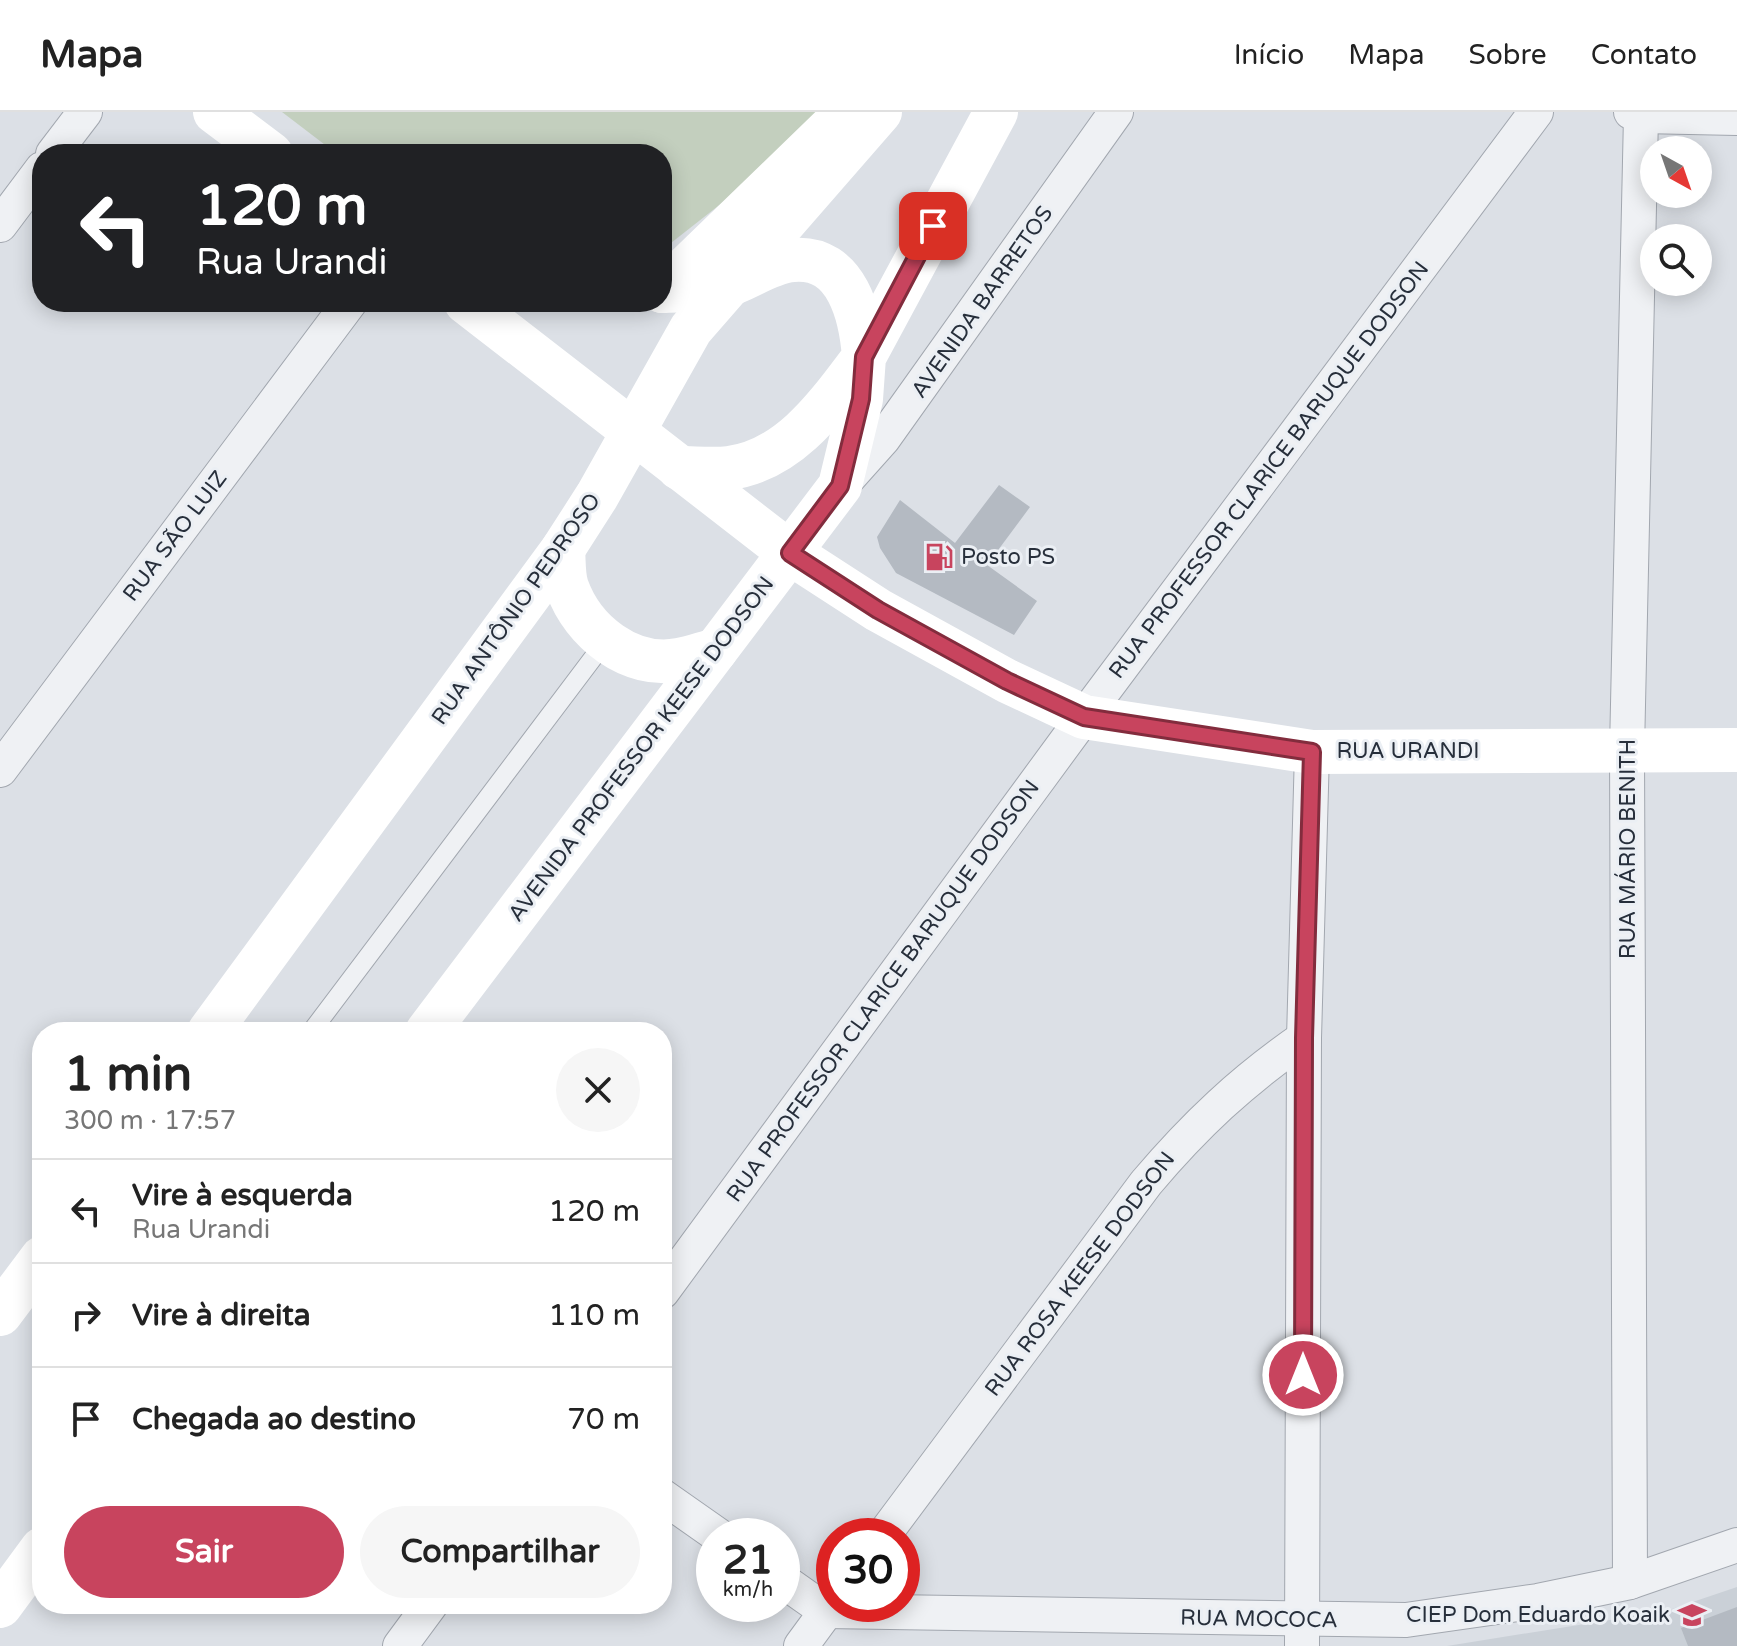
<!DOCTYPE html>
<html lang="pt">
<head>
<meta charset="utf-8">
<style>
  body { margin:0; font-family:"Varela Round",sans-serif; background:#f6f6f6; color:#222; height:100vh; display:flex; flex-direction:column; font-size:30px; white-space:nowrap }
  * { box-sizing:border-box; margin:0 }
  p { font-size:26px; color:#767676 }
  .icon { flex:none; width:44px; height:44px; fill:none; stroke:currentColor; stroke-width:2; stroke-linecap:round; stroke-linejoin:round }
  .map { position:relative; flex:1; overflow:hidden }
  .drawer { position:absolute; left:32px; top:910px; width:640px; height:592px; display:flex; flex-direction:column; background:#fff; border-radius:32px; box-shadow:0 4px 20px #0003 }
  .drawer>* { flex:none }
  .hud { position:absolute; left:32px; top:32px; width:640px; height:168px; border-radius:32px; box-shadow:0 4px 20px #0003; background:#202124; color:#fff; overflow:hidden }
  .needle { width:52px; rotate:140deg }
  .controls { position:absolute; left:1640px; top:24px; display:grid; gap:16px }
  .controls a { display:grid; place-items:center; width:72px; height:72px; border-radius:50%; background:#fff; box-shadow:0 4px 20px #0003; font-size:40px }
  .speed { position:absolute; left:696px; top:1406px; display:flex; gap:16px; font-size:40px; font-weight:700; text-align:center }
  .speed>* { display:grid; place-content:center; width:104px; height:104px; border-radius:50%; background:#fff; box-shadow:0 4px 20px #0003; line-height:1 }
  .speed small { font-size:20px; font-weight:400 }
  .speed .limit { border:12px solid #d22; background:#fff; color:#111 }
  .pin { position:absolute; display:grid; place-items:center; width:68px; height:68px; color:#fff; margin:-34px; border-radius:16px; box-shadow:0 4px 12px #0006 }
  .me { position:absolute; width:88px; margin:-44px; rotate:0deg; stroke-linejoin:round; filter:drop-shadow(0 0 6px #0008) }
  .turn { display:flex; align-items:center; gap:28px; height:168px; padding:0 32px; font-size:36px }
  .turn .icon { width:104px; height:104px; stroke-width:2.5 }
  .turn b { display:block; font-size:56px; line-height:68px }
  .round { display:grid; place-items:center; flex:none; width:84px; height:84px; border-radius:42px; background:#f6f6f6 }
  .headline { display:flex; align-items:center; justify-content:space-between; height:136px; padding:0 32px }
  h1 { font-size:48px; font-weight:700; line-height:60px }
  .primary-button { display:flex; gap:16px; margin-top:auto; padding:16px 32px }
  .primary-button a { flex:1; height:92px; border-radius:48px; background:#c8445e; color:#fff; font-size:32px; font-weight:700; line-height:92px; text-align:center }
  .primary-button a+a { background:#f6f6f6; color:#222 }
  ul { padding:0; list-style:none }
  li { display:flex; align-items:center; gap:24px; height:104px; padding:0 32px; border-top:2px solid #e0e0e0 }
  li div { flex:1 }
  li b { display:block; font-size:30px }
  li em { font-style:normal }
  header { display:flex; align-items:center; gap:48px; box-sizing:border-box; height:112px; padding:0 40px; background:#fff; border-bottom:2px solid #e0e0e0 }
  header strong { font-size:38px }
  nav { display:flex; gap:44px; margin-inline-start:auto; font-size:28px }
  .map>svg:first-child { display:block }
  .built { fill:#cad0d7 }
  .green { fill:#c3cfbe }
  .building { fill:#b4bac2 }
  .lines { fill:none; stroke-linecap:round; stroke-linejoin:round }
  .lane-casing { stroke:#a2a7af; stroke-width:20 }
  .street-casing { stroke:#a2a7af; stroke-width:36 }
  .lane { stroke:#eff1f4; stroke-width:18 }
  .street { stroke:#eff1f4; stroke-width:34 }
  .secondary { stroke:#fff; stroke-width:44 }
  .route-casing { stroke:#822c3d; stroke-width:20 }
  .route { stroke:#c8445e; stroke-width:14 }
  .labels { text-anchor:middle; dominant-baseline:central; stroke-width:6; stroke-linejoin:round; paint-order:stroke }
  .street-label { font-size:22px; fill:#272f3b; stroke:#ebeff4 }
  .poi-label { font-size:22px; fill:#272f3b; stroke:#ebeff4; text-anchor:start }
</style>
</head>
<body>
<header>
<strong>Mapa</strong>
<nav><a>Início</a><a>Mapa</a><a>Sobre</a><a>Contato</a></nav>
</header>
<div class="map">
<svg width="1737" height="1534" viewBox="0 0 1737 1534">
  <rect width="100%" height="100%" fill="#dce0e6"/>
  <polygon class="built" points="1737,1475 1737,1534 1447,1534 1666,1499"/>
  <polygon class="green" points="282,0 824,0 773,51 662,138 662,42 337,42"/>
  <g class="building">
    <polygon points="999,373 1030,395 987,453 1037,489 1014,523 896,461 880,436 877,425 900,388 955,431"/>
    <polygon points="1737,1495 1737,1534 1688,1534 1681,1516"/>
  </g>
  <g class="lines">
    <defs>
      <polyline id="lane" points="311,920 605,530"/>
      <g id="street">
        <polyline points="1631,0 1641,4 1737,6"/>
        <polyline points="53,42 85,0"/>
        <polyline points="0,113 42,57"/>
        <polyline points="841,374 883,327 1116,0"/>
        <polyline points="0,658 350,190"/>
        <polyline points="662,1180 1084,605 1536,0"/>
        <polyline points="662,1384 719,1424"/>
        <path d="M883,1424L1146,1071C1195,1013 1242,969 1304,926"/>
        <polyline points="782,1468 826,1499 1406,1508 1538,1489 1630,1470 1737,1433"/>
        <polyline points="1630,1470 1627,638 1641,4"/>
        <polyline points="400,1534 431,1492"/>
        <polyline points="801,1534 834,1489"/>
        <polyline points="1302,1534 1304,926 1312,640"/>
      </g>
    </defs>
    <use href="#lane" class="lane-casing"/>
    <use href="#street" class="street-casing"/>
    <use href="#lane" class="lane"/>
    <use href="#street" class="street"/>
    <g class="secondary">
      <polyline points="215,0 271,42"/>
      <path d="M662,179C682,178 704,179 724,174C747,168 768,150 793,148C848,143 861,205 864,245C829,291 791,348 729,356C713,358 695,356 679,356"/>
      <polyline points="662,179 847,0"/>
      <polyline points="466,190 790,441 878,498 1007,569 1084,605 1312,640 1737,638"/>
      <path d="M563,437C564,449 563,464 567,475C583,520 630,557 679,548C691,546 704,541 716,538"/>
      <polyline points="209,920 563,437 597,384 691,217 880,0"/>
      <polyline points="427,920 840,374 861,287 864,245 996,0"/>
      <polyline points="0,1202 42,1146"/>
      <polyline points="0,1494 42,1437"/>
    </g>
  </g>
  <g class="lines">
    <defs>
      <polyline id="route" points="933,114 864,245 861,287 840,374 790,441 878,498 1007,569 1084,605 1312,640 1304,926 1303,1263"/>
    </defs>
    <use href="#route" class="route-casing"/>
    <use href="#route" class="route"/>
  </g>
  <defs>
    <symbol id="fuel-bare" viewBox="-9 -9 18 18"><path d="M-5.5-6h7V0h2V4h1.3V-2.5L3-4.5l.8-.8L6-3V5H2.5V1h-1V6h-7ZM-4.2-4.7v3.2H.2V-4.7Z" fill="#c8445e" stroke="#ebeff4" stroke-width="2.5" paint-order="stroke"/></symbol>
    <symbol id="school-bare" viewBox="-9 -9 18 18"><path d="M0-5L7-2L0 1L-7-2ZM-4 1L0 2.5L4 1V4Q0 6-4 4Z" fill="#c8445e" stroke="#ebeff4" stroke-width="2.5" paint-order="stroke"/></symbol>
  </defs>
  <g fill-rule="evenodd">
    <use href="#fuel-bare" x="919" y="425" width="40" height="40"/>
    <use href="#school-bare" x="1672" y="1483" width="40" height="40"/>
  </g>
  <g class="labels">
    <g class="street-label">
      <text transform="translate(982 190) rotate(-55)">AVENIDA BARRETOS</text>
      <text transform="translate(1269 358) rotate(-53)">RUA PROFESSOR CLARICE BARUQUE DODSON</text>
      <text transform="translate(175 424) rotate(-53)">RUA SÃO LUIZ</text>
      <text transform="translate(516 497) rotate(-55)">RUA ANTÔNIO PEDROSO</text>
      <text transform="translate(641 637) rotate(-53)">AVENIDA PROFESSOR KEESE DODSON</text>
      <text x="1408" y="639">RUA URANDI</text>
      <text transform="translate(1628 737) rotate(-90)">RUA MÁRIO BENITH</text>
      <text transform="translate(883 879) rotate(-54)">RUA PROFESSOR CLARICE BARUQUE DODSON</text>
      <text transform="translate(1080 1162) rotate(-53)">RUA ROSA KEESE DODSON</text>
      <text transform="translate(1259 1507) rotate(1)">RUA MOCOCA</text>
    </g>
    <g class="poi-label">
      <text x="961" y="445">Posto PS</text>
      <text x="1670" y="1503" text-anchor="end">CIEP Dom Eduardo Koaik</text>
    </g>
  </g>
</svg>
<div class="controls">
<a><svg class="needle" viewBox="-14 -14 28 28"><path d="M0-13l5 13h-10z" fill="#e53935"/><path d="M0 13l5-13h-10z" fill="#767676"/></svg></a>
<a><svg class="icon" aria-label="search" viewBox="0 0 24 24"><circle cx="10" cy="10" r="6"/><path d="M15 15l6 6"/></svg></a>
</div>
<div class="speed"><div>21<small>km/h</small></div><div class="limit">30</div></div>
<div class="pin" style="left:933px;top:114px;background:#d93025"><svg class="icon" aria-label="arrive" viewBox="0 0 24 24"><path d="M6 21V4h12l-3 4 3 4H6"/></svg></div>
<svg class="me" style="left:1303px;top:1263px" viewBox="-20 -20 40 40"><circle r="17" fill="#c8445e" stroke="#fff" stroke-width="3"/><path d="M0-11L8 9 0 5-8 9z" fill="#fff"/></svg>
<div class="hud">
<div class="turn"><svg class="icon" aria-label="left" viewBox="0 0 24 24"><path d="M17 20v-9H6M10 6l-5 5 5 5"/></svg><div><b>120 m</b>Rua Urandi</div></div>
</div>
<section class="drawer">
<div class="headline"><div><h1>1 min</h1><p>300 m · 17:57</p></div><a class="round"><svg class="icon" aria-label="close" viewBox="0 0 24 24"><path d="M6 6l12 12M18 6L6 18"/></svg></a></div>
<ul>
<li><svg class="icon" aria-label="left" viewBox="0 0 24 24"><path d="M17 20v-9H6M10 6l-5 5 5 5"/></svg><div><b>Vire à esquerda</b><p>Rua Urandi</p></div><em>120 m</em></li>
<li><svg class="icon" aria-label="right" viewBox="0 0 24 24"><path d="M7 20v-9h11M14 6l5 5-5 5"/></svg><div><b>Vire à direita</b></div><em>110 m</em></li>
<li><svg class="icon" aria-label="arrive" viewBox="0 0 24 24"><path d="M6 21V4h12l-3 4 3 4H6"/></svg><div><b>Chegada ao destino</b></div><em>70 m</em></li>
</ul>
<div class="primary-button"><a>Sair</a><a>Compartilhar</a></div>
</section>
</div>
</body>
</html>
